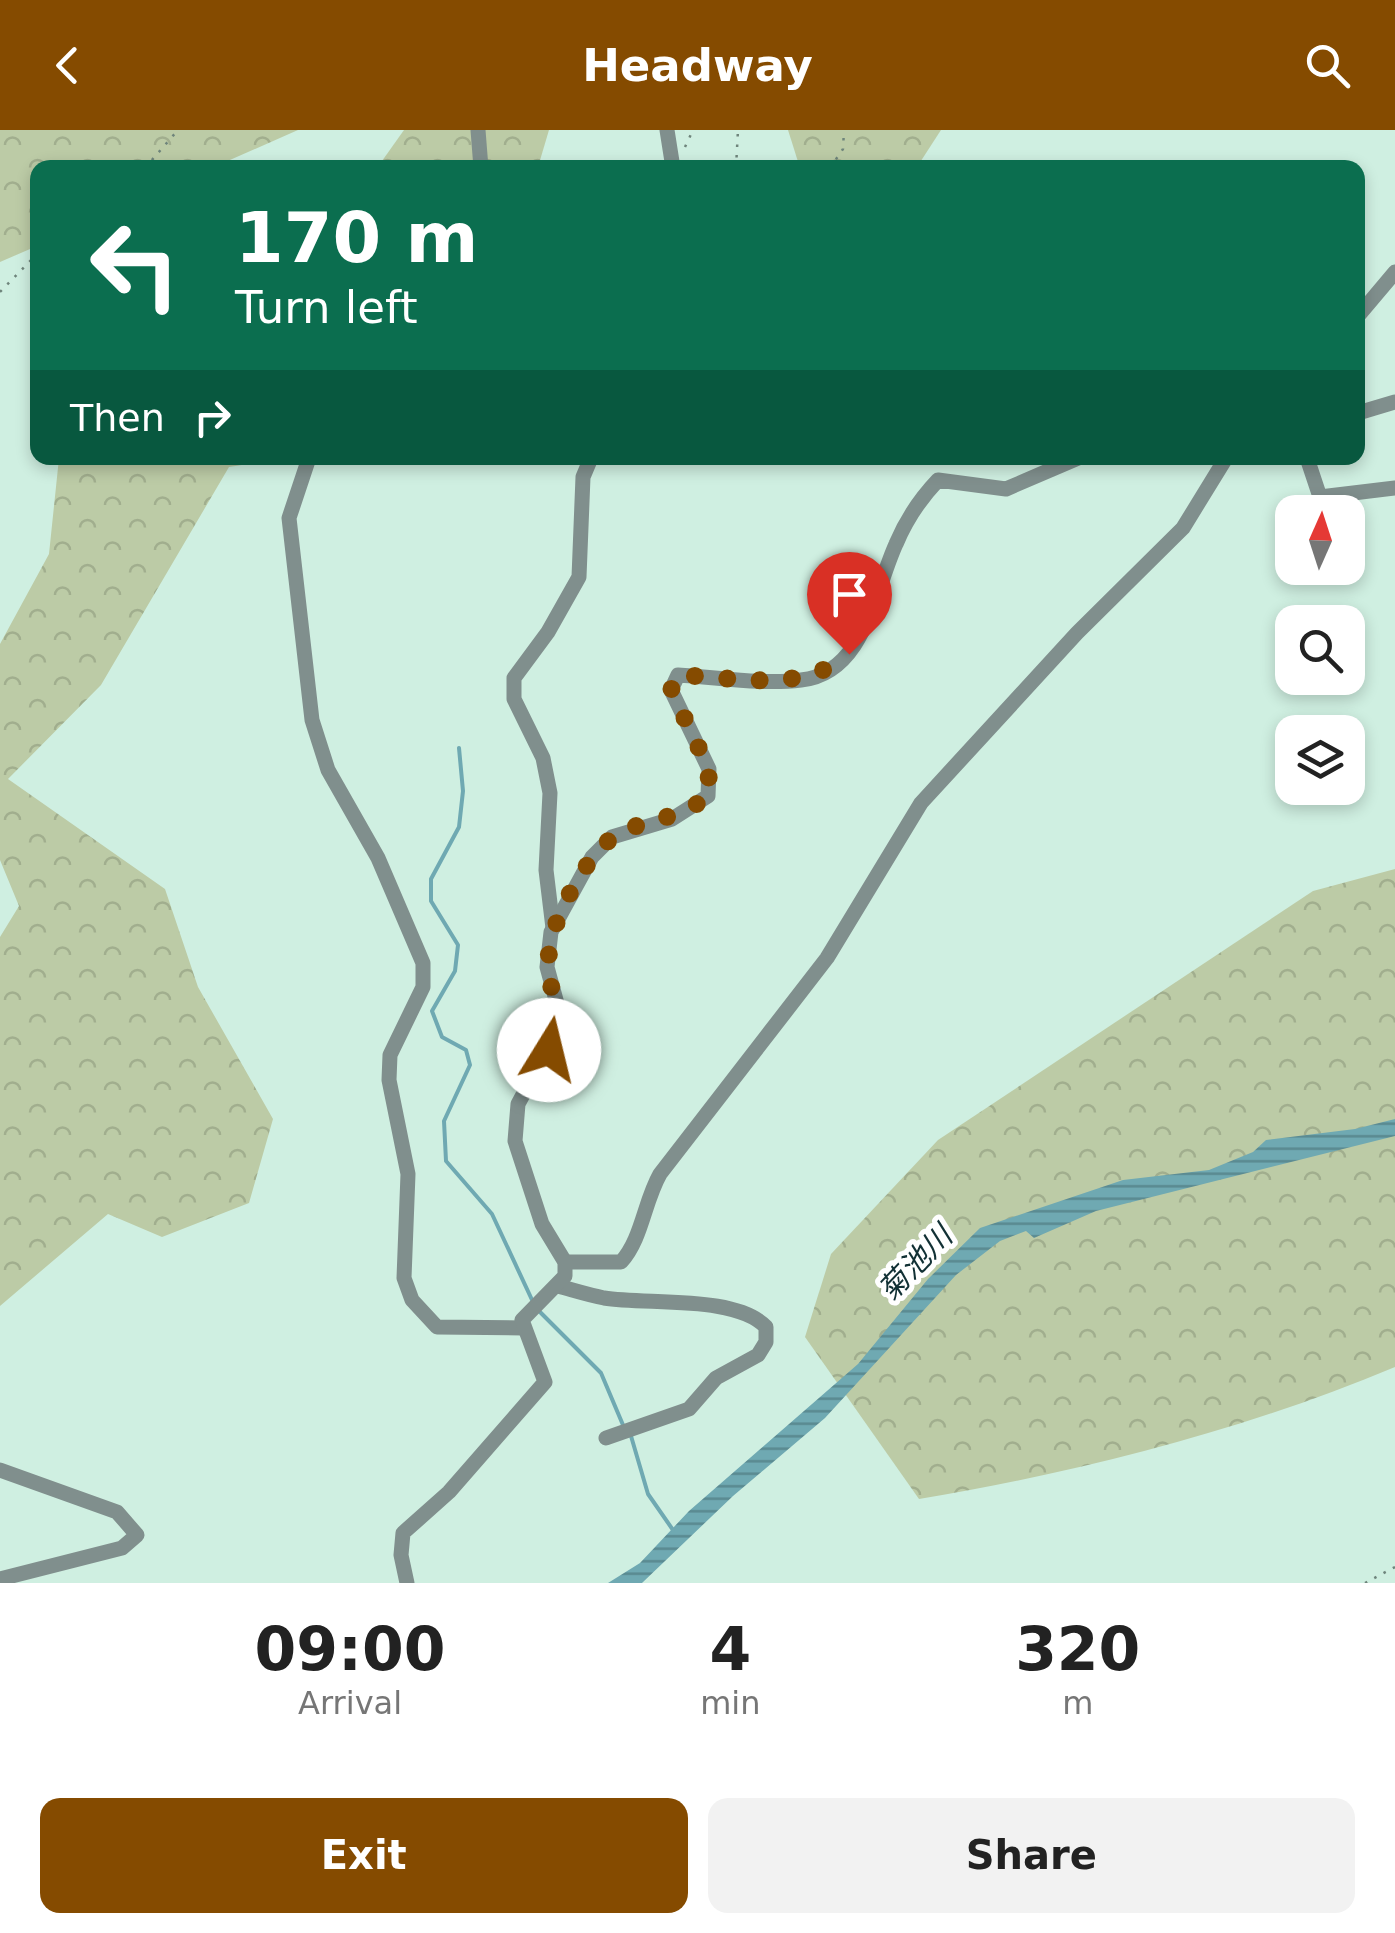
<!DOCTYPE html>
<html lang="en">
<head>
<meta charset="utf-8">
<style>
  body { margin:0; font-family:"DejaVu Sans","Noto Sans JP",sans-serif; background:#f2f2f2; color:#222; height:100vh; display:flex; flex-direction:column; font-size:38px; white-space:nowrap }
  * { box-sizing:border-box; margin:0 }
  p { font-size:32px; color:#767676 }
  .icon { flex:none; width:55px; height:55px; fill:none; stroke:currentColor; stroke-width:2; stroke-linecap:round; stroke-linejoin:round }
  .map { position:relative; height:1453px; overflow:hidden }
  .sheet { display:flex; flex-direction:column; background:#fff; flex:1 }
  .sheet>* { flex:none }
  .top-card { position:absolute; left:30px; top:30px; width:1335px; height:305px; border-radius:20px; box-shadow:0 5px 15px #0003; background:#0b6e4f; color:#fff; overflow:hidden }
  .needle { width:65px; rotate:3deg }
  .tools { position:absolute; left:1275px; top:365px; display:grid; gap:20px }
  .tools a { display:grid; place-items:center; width:90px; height:90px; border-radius:20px; background:#fff; box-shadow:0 5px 15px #0003; font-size:50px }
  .pin { position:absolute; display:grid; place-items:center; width:85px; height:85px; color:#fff; margin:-102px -42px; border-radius:50% 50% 50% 0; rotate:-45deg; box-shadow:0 0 10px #0007 }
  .pin .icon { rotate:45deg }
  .me { position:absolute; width:110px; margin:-55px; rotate:9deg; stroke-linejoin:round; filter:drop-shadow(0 0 8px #0008) }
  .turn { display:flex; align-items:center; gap:35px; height:210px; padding:0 40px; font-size:45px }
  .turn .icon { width:130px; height:130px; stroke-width:2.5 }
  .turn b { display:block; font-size:70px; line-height:85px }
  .then { display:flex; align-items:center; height:95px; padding:0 40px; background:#0003; gap:20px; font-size:38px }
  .eta { display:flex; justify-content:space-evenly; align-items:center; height:170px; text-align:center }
  .eta b { font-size:60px; font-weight:800; line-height:70px }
  .button { display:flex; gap:20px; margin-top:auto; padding:20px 40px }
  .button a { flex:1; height:115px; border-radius:20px; background:#854b00; color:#fff; font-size:40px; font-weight:800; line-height:115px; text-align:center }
  .button a+a { background:#f2f2f2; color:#222 }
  header { display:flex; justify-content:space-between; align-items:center; height:130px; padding:0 40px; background:#854b00; color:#fff; font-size:45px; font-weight:800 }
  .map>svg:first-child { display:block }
  .forest { fill:url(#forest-crowns) }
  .water { fill:url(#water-rules) }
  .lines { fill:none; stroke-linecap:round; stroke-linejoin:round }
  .stream { stroke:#6fa9b2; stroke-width:4 }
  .path { stroke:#6e847b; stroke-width:2.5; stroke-dasharray:2.5 8; stroke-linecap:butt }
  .minor { stroke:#808f8d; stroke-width:15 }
  .route { stroke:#854b00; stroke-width:18; stroke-dasharray:0 32.4 }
  .labels { text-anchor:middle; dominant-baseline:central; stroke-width:10; stroke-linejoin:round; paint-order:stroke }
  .water-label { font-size:30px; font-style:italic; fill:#123135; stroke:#fff }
</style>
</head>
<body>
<header><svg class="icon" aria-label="back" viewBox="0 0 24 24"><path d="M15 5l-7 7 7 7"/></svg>Headway<svg class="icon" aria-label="search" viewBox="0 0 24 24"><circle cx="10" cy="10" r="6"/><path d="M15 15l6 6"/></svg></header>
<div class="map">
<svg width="1395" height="1453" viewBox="0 0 1395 1453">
  <defs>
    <pattern id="forest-crowns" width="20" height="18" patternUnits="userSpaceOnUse" patternTransform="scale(2.5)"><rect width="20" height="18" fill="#bccba6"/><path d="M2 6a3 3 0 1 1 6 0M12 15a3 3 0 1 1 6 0" fill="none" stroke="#a1ae8e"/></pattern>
    <pattern id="water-rules" width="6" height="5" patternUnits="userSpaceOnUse" patternTransform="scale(2.5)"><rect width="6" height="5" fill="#6fa9b2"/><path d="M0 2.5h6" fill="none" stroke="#5a8990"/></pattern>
  </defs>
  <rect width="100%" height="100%" fill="#cfefe1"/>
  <g class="forest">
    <polygon points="0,0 298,0 214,37 38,38 37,116 0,132"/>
    <polygon points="404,0 549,0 538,37 377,38"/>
    <polygon points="788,0 941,0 917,37 800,38"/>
    <polygon points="59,328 285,328 229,337 101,555 8,649 165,759 198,857 273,989 249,1073 162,1107 108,1084 0,1176 0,807 19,776 0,730 0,514 49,424"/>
    <path d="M1395,739V1237C1245,1300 1080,1342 919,1369L805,1207L831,1124L938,1010L1313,761Z"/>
  </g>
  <polygon class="water" points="1395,989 1395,1006 1096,1081 1034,1108 1026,1101 1000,1111 956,1145 825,1288 733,1366 642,1453 608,1453 640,1433 689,1381 858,1234 928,1149 980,1098 1123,1050 1209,1040 1253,1022 1266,1010 1355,999"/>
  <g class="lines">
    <g class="stream">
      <polyline points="459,618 463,661 459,697 431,749 431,771 458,815 455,841 432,881 442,907 466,920 470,935 444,991 446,1031 492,1084 533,1172"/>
      <polyline points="538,1180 601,1243 623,1295"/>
      <polyline points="631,1306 648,1364 673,1400"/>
    </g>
    <g class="path">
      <polyline points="685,17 693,0"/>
      <polyline points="145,38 178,0"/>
      <polyline points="736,38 738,0"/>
      <polyline points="830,38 843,19 844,0"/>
      <polyline points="0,162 38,123"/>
      <polyline points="1365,1453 1395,1437"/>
    </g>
    <g class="minor">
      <polyline points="478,0 481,38"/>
      <polyline points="667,0 673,38"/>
      <polyline points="1358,186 1395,142"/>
      <polyline points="1358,283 1395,272"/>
      <polyline points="309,328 289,388 312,590 328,640 378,728 423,833 423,857 390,925 389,950 408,1044 404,1148 412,1170 437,1197 523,1198"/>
      <polyline points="1307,328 1320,367 1395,358"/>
      <polyline points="553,798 546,740 550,663 543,628 514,569 514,548 548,502 579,447 583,347 591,328"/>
      <path d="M565,1132H621C642,1109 644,1072 660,1044L827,828L921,673L1077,503L1183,398L1226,328"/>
      <path d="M558,1156C573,1160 589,1165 604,1168C648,1175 736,1165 766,1197V1212L758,1225L716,1248L689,1279L606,1308"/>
      <polyline points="0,1340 117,1382 137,1405 122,1418 0,1449"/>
      <path d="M407,1453L401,1425L403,1403L449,1362L545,1252L522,1190L565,1146V1132L542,1094L515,1011L518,974L558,900L559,881L547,837L551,802L592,727L612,707L672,689L708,666L709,639L671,560L678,545C717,547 762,555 801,550C865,543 874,462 896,414C906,390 920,369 938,350L1006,359L1078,328"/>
    </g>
  </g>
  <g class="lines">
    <path class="route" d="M549,920C567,879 545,862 549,823C552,788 590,716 623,701C654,688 681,688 708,666L709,639L671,560L678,545C736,547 802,564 849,524"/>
  </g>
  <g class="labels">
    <g class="water-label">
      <text transform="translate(915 1133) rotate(-46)">菊池川</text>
    </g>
  </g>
</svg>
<div class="tools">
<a><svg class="needle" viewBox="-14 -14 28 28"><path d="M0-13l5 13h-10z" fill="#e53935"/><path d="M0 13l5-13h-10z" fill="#767676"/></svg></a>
<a><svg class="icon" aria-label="search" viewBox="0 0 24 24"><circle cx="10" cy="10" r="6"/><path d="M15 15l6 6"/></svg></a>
<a><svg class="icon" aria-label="layers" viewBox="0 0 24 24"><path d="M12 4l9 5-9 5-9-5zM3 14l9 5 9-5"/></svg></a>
</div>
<div class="pin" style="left:849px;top:524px;background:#d93025"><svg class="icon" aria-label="arrive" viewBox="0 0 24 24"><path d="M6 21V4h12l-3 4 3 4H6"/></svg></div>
<svg class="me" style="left:549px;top:920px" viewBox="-20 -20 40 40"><circle r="19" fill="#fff"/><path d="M0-13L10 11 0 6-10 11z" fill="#854b00"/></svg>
<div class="top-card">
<div class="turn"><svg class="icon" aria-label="left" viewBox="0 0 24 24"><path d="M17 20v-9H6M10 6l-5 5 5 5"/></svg><div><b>170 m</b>Turn left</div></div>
<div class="then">Then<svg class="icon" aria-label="right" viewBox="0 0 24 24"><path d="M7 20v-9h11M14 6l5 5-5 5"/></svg></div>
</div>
</div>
<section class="sheet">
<div class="eta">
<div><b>09:00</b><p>Arrival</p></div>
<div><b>4</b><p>min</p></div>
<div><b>320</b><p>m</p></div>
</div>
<div class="button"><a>Exit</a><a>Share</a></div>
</section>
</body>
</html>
